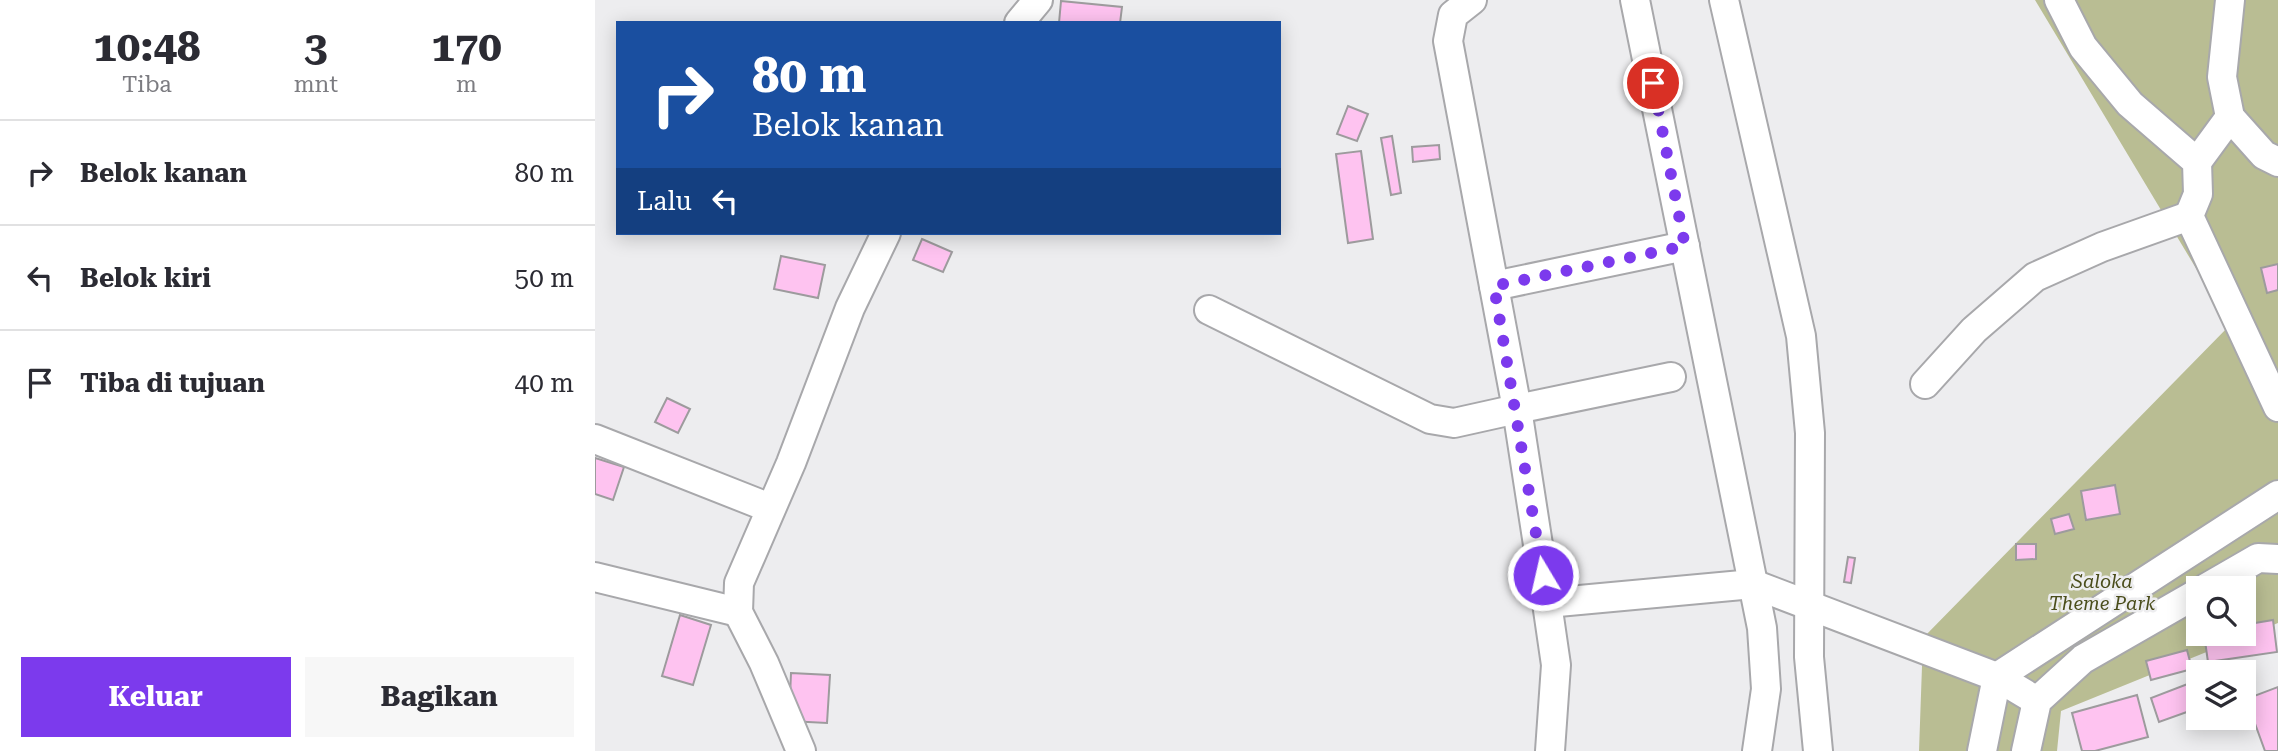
<!DOCTYPE html>
<html lang="id">
<head>
<meta charset="utf-8">
<style>
  body { margin:0; font-family:"Roboto Serif",serif; background:#f7f7f7; color:#2b2b33; height:100vh; display:flex; flex-direction:column; font-size:26px; white-space:nowrap }
  * { box-sizing:border-box; margin:0 }
  p { font-size:23px; color:#7c7c81 }
  .icon { flex:none; width:38px; height:38px; fill:none; stroke:currentColor; stroke-width:2; stroke-linecap:round; stroke-linejoin:round }
  .map { position:relative; flex:1; overflow:hidden }
  .side { display:flex; flex-direction:column; background:#fff; width:595px }
  .side>* { flex:none }
  .top-card { position:absolute; left:21px; top:21px; width:665px; height:214px; border-radius:0px; box-shadow:0 4px 18px #0003; background:#1a4fa0; color:#fff; overflow:hidden }
  .tools { position:absolute; left:1591px; top:576px; display:grid; gap:14px }
  .tools a { display:grid; place-items:center; width:70px; height:70px; border-radius:0px; background:#fff; box-shadow:0 4px 18px #0003; font-size:35px }
  .pin { position:absolute; display:grid; place-items:center; width:60px; height:60px; color:#fff; margin:-30px; border:4px solid #fff; border-radius:50%; box-shadow:0 2px 7px #0007 }
  .me { position:absolute; width:77px; margin:-38px; rotate:351deg; stroke-linejoin:round; filter:drop-shadow(0 0 5px #0008) }
  .turn { display:flex; align-items:center; gap:24px; height:147px; padding:0 21px; font-size:32px }
  .turn .icon { width:91px; height:91px; stroke-width:2.5 }
  .turn b { display:block; font-size:49px; line-height:60px }
  .then { display:flex; align-items:center; height:66px; padding:0 21px; background:#0003; gap:14px; font-size:26px }
  .eta { display:flex; justify-content:space-evenly; align-items:center; height:119px; text-align:center }
  .eta b { font-size:42px; font-weight:700; line-height:49px }
  .primary-button { display:flex; gap:14px; margin-top:auto; padding:14px 21px }
  .primary-button a { flex:1; height:80px; border-radius:0px; background:#7c3aed; color:#fff; font-size:28px; font-weight:700; line-height:80px; text-align:center }
  .primary-button a+a { background:#f7f7f7; color:#2b2b33 }
  ul { padding:0; list-style:none }
  li { display:flex; align-items:center; gap:21px; height:105px; padding:0 21px; border-top:2px solid #e1e1e2 }
  li div { flex:1 }
  li b { display:block; font-size:26px }
  li em { font-style:normal }
  main { display:flex; flex:1; min-height:0 }
  .map>svg:first-child { display:block }
  .green { fill:#b9bd93; fill-rule:evenodd }
  .building { fill:#fec3f0; stroke:#9d9b9d; stroke-width:2 }
  .lines { fill:none; stroke-linecap:round; stroke-linejoin:round }
  .minor-casing { stroke:#a8a8ab; stroke-width:32 }
  .minor { stroke:#fff; stroke-width:28 }
  .route { stroke:#7c3aed; stroke-width:12; stroke-dasharray:0 21.6 }
  .labels { text-anchor:middle; dominant-baseline:central; stroke-width:5; stroke-linejoin:round; paint-order:stroke }
  .park-label { font-size:19px; font-style:italic; fill:#4a4d1b; stroke:#ededef }
</style>
</head>
<body>
<main>
<section class="side">
<div class="eta">
<div><b>10:48</b><p>Tiba</p></div>
<div><b>3</b><p>mnt</p></div>
<div><b>170</b><p>m</p></div>
</div>
<ul>
<li><svg class="icon" aria-label="right" viewBox="0 0 24 24"><path d="M7 20v-9h11M14 6l5 5-5 5"/></svg><div><b>Belok kanan</b></div><em>80 m</em></li>
<li><svg class="icon" aria-label="left" viewBox="0 0 24 24"><path d="M17 20v-9H6M10 6l-5 5 5 5"/></svg><div><b>Belok kiri</b></div><em>50 m</em></li>
<li><svg class="icon" aria-label="arrive" viewBox="0 0 24 24"><path d="M6 21V4h12l-3 4 3 4H6"/></svg><div><b>Tiba di tujuan</b></div><em>40 m</em></li>
</ul>
<div class="primary-button"><a>Keluar</a><a>Bagikan</a></div>
</section>
<div class="map">
<svg width="1683" height="751" viewBox="0 0 1683 751">
  <rect width="100%" height="100%" fill="#ededef"/>
  <path class="green" d="M1440,0H1683V623L1466,711L1462,751H1324L1328,638L1635,325ZM1603,588H1648V634H1603Z"/>
  <g class="building">
    <polygon points="466,1 527,7 525,23 464,23"/>
    <polygon points="753,106 773,114 762,141 742,134"/>
    <polygon points="797,136 806,193 796,195 786,138"/>
    <polygon points="844,145 845,159 818,162 817,147"/>
    <polygon points="766,151 778,239 753,243 741,154"/>
    <polygon points="327,239 357,252 348,272 318,260"/>
    <polygon points="186,256 230,265 223,298 179,289"/>
    <polygon points="1683,264 1683,290 1672,293 1666,268"/>
    <polygon points="72,398 95,409 83,433 60,422"/>
    <polygon points="0,458 29,467 18,500 0,494"/>
    <polygon points="1520,485 1525,514 1491,520 1486,491"/>
    <polygon points="1474,514 1479,529 1460,534 1456,519"/>
    <polygon points="1421,544 1441,544 1441,559 1421,560"/>
    <polygon points="1253,557 1260,558 1256,583 1249,582"/>
    <polygon points="85,615 116,625 98,685 67,676"/>
    <polygon points="1678,620 1682,652 1613,662 1609,634 1648,634 1648,625"/>
    <polygon points="1592,650 1597,669 1556,680 1551,661"/>
    <polygon points="196,673 235,675 232,723 194,721"/>
    <polygon points="1603,680 1603,708 1564,722 1556,698"/>
    <polygon points="1683,687 1683,751 1670,751 1651,699"/>
    <polygon points="1542,695 1553,737 1500,751 1487,751 1477,713"/>
  </g>
  <g class="lines">
    <defs>
      <g id="minor">
        <polyline points="1040,0 1167,628 1171,689 1162,751"/>
        <polyline points="1129,0 1206,336 1215,433 1214,657 1223,751"/>
        <polyline points="1464,0 1488,47 1535,104 1602,162 1603,194 1594,216 1683,407"/>
        <polyline points="424,23 443,0"/>
        <polyline points="1635,117 1669,155 1683,162"/>
        <polyline points="1602,162 1635,117 1627,77 1635,0"/>
        <polyline points="899,286 1090,246"/>
        <polyline points="614,310 835,419 859,423 922,409 853,41 858,15 877,0"/>
        <polyline points="1076,377 922,409 952,603 1158,584 1402,677 1442,701"/>
        <polyline points="1330,384 1379,330 1440,277 1507,247 1594,216"/>
        <polyline points="0,439 175,508"/>
        <polyline points="0,577 143,612"/>
        <polyline points="1611,588 1663,558 1683,559"/>
        <polyline points="952,603 961,665 955,751"/>
        <polyline points="206,751 169,663 143,612 144,583 196,463 255,308 291,233"/>
        <polyline points="1387,751 1402,677 1683,495"/>
        <polyline points="1431,751 1442,701 1488,659 1603,593"/>
      </g>
    </defs>
    <use href="#minor" class="minor-casing"/>
    <use href="#minor" class="minor"/>
  </g>
  <g class="lines">
    <polyline class="route" points="948,575 899,286 1090,246 1058,83"/>
  </g>
  <g class="labels">
    <g class="park-label">
      <text x="1507" y="581">Saloka<tspan x="1507" dy="22">Theme Park</tspan></text>
    </g>
  </g>
</svg>
<div class="tools">
<a><svg class="icon" aria-label="search" viewBox="0 0 24 24"><circle cx="10" cy="10" r="6"/><path d="M15 15l6 6"/></svg></a>
<a><svg class="icon" aria-label="layers" viewBox="0 0 24 24"><path d="M12 4l9 5-9 5-9-5zM3 14l9 5 9-5"/></svg></a>
</div>
<div class="pin" style="left:1058px;top:83px;background:#d93025"><svg class="icon" aria-label="arrive" viewBox="0 0 24 24"><path d="M6 21V4h12l-3 4 3 4H6"/></svg></div>
<svg class="me" style="left:948px;top:575px" viewBox="-20 -20 40 40"><circle r="17" fill="#7c3aed" stroke="#fff" stroke-width="3"/><path d="M0-11L8 9 0 5-8 9z" fill="#fff"/></svg>
<div class="top-card">
<div class="turn"><svg class="icon" aria-label="right" viewBox="0 0 24 24"><path d="M7 20v-9h11M14 6l5 5-5 5"/></svg><div><b>80 m</b>Belok kanan</div></div>
<div class="then">Lalu<svg class="icon" aria-label="left" viewBox="0 0 24 24"><path d="M17 20v-9H6M10 6l-5 5 5 5"/></svg></div>
</div>
</div>
</main>
</body>
</html>
